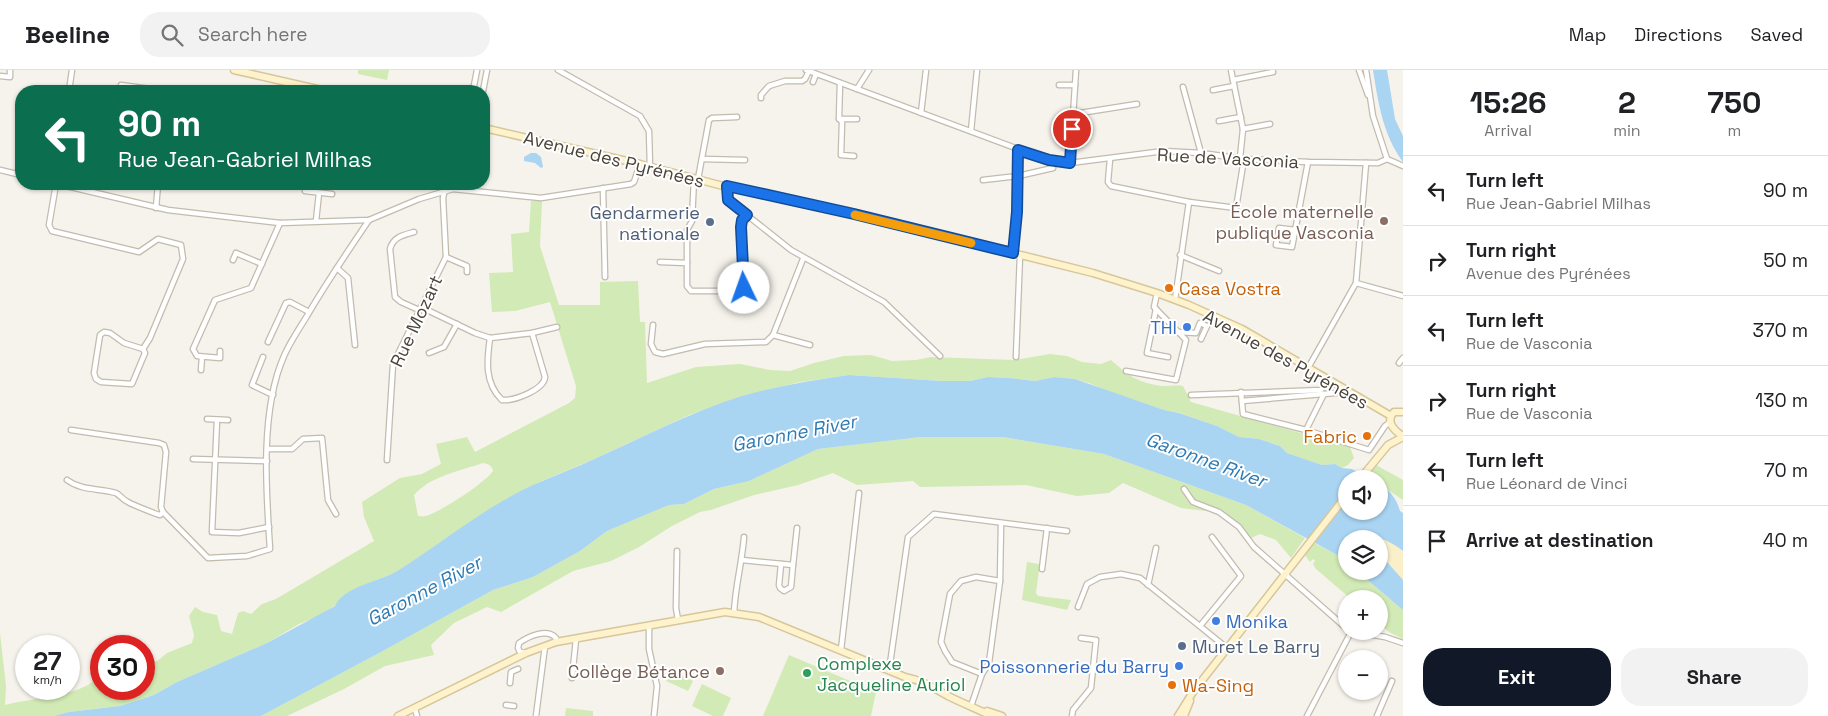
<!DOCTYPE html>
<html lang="en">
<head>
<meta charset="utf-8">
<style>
  body { margin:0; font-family:"Space Grotesk",sans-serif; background:#f2f2f2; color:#202124; height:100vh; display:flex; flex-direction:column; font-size:19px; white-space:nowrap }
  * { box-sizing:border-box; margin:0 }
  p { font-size:16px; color:#757577 }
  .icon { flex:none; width:28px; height:28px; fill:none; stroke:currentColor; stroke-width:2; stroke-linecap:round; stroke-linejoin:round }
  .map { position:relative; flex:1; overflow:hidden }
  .drawer { display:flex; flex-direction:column; background:#fff; width:425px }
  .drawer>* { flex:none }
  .guide { position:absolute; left:15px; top:15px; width:475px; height:105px; border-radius:20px; box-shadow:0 1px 4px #0004; background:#0b6e4f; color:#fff; overflow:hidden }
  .tools { position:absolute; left:1338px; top:400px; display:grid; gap:10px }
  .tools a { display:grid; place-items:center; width:50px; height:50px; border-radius:50%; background:#fff; box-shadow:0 1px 4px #0004; font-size:25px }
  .speed { position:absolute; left:15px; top:565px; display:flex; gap:10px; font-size:25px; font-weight:700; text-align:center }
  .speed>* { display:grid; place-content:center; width:65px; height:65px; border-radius:50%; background:#fff; box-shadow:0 1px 4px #0004; line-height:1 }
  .speed small { font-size:12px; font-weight:400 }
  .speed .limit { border:8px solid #d22; background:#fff; color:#111 }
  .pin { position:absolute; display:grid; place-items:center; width:42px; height:42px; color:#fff; margin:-21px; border:2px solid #fff; border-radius:50%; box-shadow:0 1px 5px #0007 }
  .me { position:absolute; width:55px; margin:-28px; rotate:357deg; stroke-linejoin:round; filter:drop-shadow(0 0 4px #0008) }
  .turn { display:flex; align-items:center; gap:18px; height:105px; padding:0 20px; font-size:22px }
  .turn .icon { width:65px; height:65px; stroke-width:2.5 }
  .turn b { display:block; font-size:35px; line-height:42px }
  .eta { display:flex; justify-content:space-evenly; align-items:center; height:85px; text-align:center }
  .eta b { font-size:30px; font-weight:700; line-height:35px }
  .button { display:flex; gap:10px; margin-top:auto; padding:10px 20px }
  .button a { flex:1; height:58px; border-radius:20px; background:#111827; color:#fff; font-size:20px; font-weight:700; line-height:58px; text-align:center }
  .button a+a { background:#f2f2f2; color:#202124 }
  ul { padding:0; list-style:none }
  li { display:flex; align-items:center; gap:15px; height:70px; padding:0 20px; border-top:1px solid #e0e0e0 }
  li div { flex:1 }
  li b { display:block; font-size:19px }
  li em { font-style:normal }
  header { display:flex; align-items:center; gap:30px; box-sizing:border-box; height:70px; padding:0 25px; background:#fff; border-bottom:1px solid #e0e0e0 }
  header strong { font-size:24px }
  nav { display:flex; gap:28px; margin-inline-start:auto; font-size:18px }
  .search { width:350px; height:45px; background:#f2f2f2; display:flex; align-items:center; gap:12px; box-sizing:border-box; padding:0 18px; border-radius:20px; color:#757577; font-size:19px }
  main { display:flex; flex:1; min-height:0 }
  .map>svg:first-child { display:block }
  .green { fill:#d2eab5; fill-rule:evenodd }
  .sand { fill:#f9efc9 }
  .water { fill:#a9d4f2 }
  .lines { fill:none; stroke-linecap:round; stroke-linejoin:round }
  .street-casing { stroke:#c2bbae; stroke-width:7 }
  .secondary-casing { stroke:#d6c79b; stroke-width:9 }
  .street { stroke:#fff; stroke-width:4.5 }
  .secondary { stroke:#fff3cd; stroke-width:6 }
  .route-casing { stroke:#114b97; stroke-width:12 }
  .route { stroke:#1a73e8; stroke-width:9 }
  .slow { stroke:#f59e0b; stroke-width:9 }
  .education-dot { fill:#8d6e63; stroke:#fff; stroke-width:2 }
  .service-dot { fill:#5c6f8a; stroke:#fff; stroke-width:2 }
  .food-dot { fill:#e8710a; stroke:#fff; stroke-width:2 }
  .shop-dot { fill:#3f7fe0; stroke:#fff; stroke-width:2 }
  .leisure-dot { fill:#2e9e5b; stroke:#fff; stroke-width:2 }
  .labels { text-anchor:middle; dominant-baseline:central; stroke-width:4; stroke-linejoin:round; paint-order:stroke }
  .street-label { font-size:18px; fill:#4b4439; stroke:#fff }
  .education-label { font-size:18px; fill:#785e54; stroke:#fff; text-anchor:end }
  .service-label { font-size:18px; fill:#4e5e75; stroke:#fff; text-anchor:end }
  .food-label { font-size:18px; fill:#c56008; stroke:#fff; text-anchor:start }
  .shop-label { font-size:18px; fill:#366cbe; stroke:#fff; text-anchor:end }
  .leisure-label { font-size:18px; fill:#27864d; stroke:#fff; text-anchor:start }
  .water-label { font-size:19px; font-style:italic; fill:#2e7ab2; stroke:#fff }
</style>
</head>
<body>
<header>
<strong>Beeline</strong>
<div class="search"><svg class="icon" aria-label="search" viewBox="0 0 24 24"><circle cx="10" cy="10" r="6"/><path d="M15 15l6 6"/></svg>Search here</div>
<nav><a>Map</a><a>Directions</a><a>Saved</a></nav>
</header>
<main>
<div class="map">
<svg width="1403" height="646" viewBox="0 0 1403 646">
  <rect width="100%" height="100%" fill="#f6f3ec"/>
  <g class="green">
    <polygon points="358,0 389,0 387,10 358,4"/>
    <path d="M531,131H542L540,176L559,235H600V212L638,211L640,252H645L647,313L696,297L740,294L770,300L790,301L814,293L844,286L871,285L892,291L916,290L931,287L1014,290L1050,284L1067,286L1082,292L1091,293L1101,294L1111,290C1129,306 1138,313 1163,316C1170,316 1176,315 1183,316L1191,332L1350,377L1354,388L1348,395L1342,398L1335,394L1322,395L1287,383L1280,376L1259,369L1239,367L1217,356L1180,343L1164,340L1105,320L1089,313L1075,309L1054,307L1035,311L1009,308L988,307L970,311H942L849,305L800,312L743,326L689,345L592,390L544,410L512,426L454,463L397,502L369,513L319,546L299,554L267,573L177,612L154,625L120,636L69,642L54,646H0V563L6,616L5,635C26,629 84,625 95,609L92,595L98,593L101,596V619H144V596L157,591L167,583L192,573L194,565L189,546L195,537L203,542L217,545L221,561L232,564L238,543L243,541L251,544L262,534L276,529L374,471L364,447L362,432L400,408L422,404L441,394L436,374L467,367L475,382L569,333L575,328L576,316L550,232L515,241L492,242L489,203L513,202L511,164L529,162ZM483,393C488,394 492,395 493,401C485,413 440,442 426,446C423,447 420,446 418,446L414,425C431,406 459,401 483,393Z"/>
    <polygon points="921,367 1003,367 1104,384 1246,435 1305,468 1291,488 1276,470 1260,464 1251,468 1236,452 1223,443 1181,438 1123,413 1109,423 1077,426 1026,415 920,417 913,411 857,415 833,403 798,415 754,425 711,440 700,442 672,456 639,477 611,491 573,501 501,542 487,537 454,553 431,575 434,585 385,596 344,619 287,646 261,646 381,582 493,520 533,507 580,481 607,461 669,435 684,434 714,419 749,411 818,379"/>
    <polygon points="1376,395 1403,410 1403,430 1379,414 1379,409 1370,409 1367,407"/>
    <polygon points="1314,473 1339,486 1346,492 1346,501 1357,501 1403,540 1403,569 1389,562 1379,553 1379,529 1351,529 1316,499 1313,494 1315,491 1313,489 1310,492 1305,485"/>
    <polygon points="1027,492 1039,494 1040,492 1036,523 1038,526 1071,530 1067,540 1022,530"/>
    <polygon points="789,585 876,622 871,646 763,646"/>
    <polygon points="671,600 693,611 688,621 666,611"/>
    <polygon points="702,614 731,628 723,646 713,646 692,636"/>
    <polygon points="566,638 593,641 593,646 565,646"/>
  </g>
  <polygon class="sand" points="1367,462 1398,476 1403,481 1403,510 1379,483 1379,469 1362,469 1358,465 1359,463"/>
  <g class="water">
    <path d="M1373,0H1387L1395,49L1403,66V92C1383,65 1378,32 1373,0Z"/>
    <polygon points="531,83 536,83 541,87 543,97 541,98 535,93 524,91 524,87"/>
    <path d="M849,305L942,311H970L988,307L1009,308L1035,311L1054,307L1075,309L1164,340L1179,343L1217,356L1239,367L1259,369L1280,376L1287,383L1322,395L1335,394L1342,398L1352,399L1370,409H1346V441H1379V414C1391,421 1396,428 1400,441L1403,443V481C1394,473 1371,462 1359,463L1358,465L1362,469H1346V492L1339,486L1246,435L1104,384L1003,367H921L818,379L749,411L714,419L684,434L669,435L607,461L580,481L533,507L493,520L381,582L261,646H54L69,642L120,636L154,625L177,612L267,573L335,536C344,516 382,511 399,500C437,476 473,447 513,425C539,411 566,402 592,390C642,368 690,342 742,326C777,316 813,310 849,305Z"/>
    <polygon points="1379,483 1403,510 1403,540 1357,501 1379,501"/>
  </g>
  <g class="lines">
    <defs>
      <g id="street">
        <polyline points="558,0 640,46 649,61 650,97"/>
        <polyline points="806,0 1018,79 1049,90 1070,93 1164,81 1201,83 1244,89 1308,92 1378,93 1387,89 1403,96"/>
        <polyline points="1231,0 1233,10"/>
        <polyline points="1359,0 1368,25"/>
        <polyline points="1366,0 1373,46 1387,89"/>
        <polyline points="0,6 10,7 10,0"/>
        <polyline points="813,12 816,4"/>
        <polyline points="840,13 839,48 842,52 841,85 854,86"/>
        <polyline points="1059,15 1075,15"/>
        <polyline points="1183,17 1201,83"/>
        <polyline points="857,19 869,0"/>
        <polyline points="1213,20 1234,16"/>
        <polyline points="69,21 72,0"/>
        <polyline points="120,21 121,15 165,21"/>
        <polyline points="473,21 477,0"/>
        <polyline points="483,21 487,0"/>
        <polyline points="761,28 761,25 769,16 785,11 802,11 805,9 809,1"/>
        <polyline points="921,43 926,0"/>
        <polyline points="1074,44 1137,34"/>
        <polyline points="839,49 857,49"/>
        <polyline points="1219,51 1241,47"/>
        <polyline points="1243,59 1270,54"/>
        <polyline points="971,61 977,0"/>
        <polyline points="1240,88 1243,59 1233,10 1273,2"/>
        <polyline points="702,89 745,90"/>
        <polyline points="1110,89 1108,112 1111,116 1189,132 1236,138 1244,89"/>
        <polyline points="1070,93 1076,0"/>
        <polyline points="0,100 21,105"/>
        <polyline points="694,108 692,151 687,160 687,216 691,221 740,221 743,219 744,214 741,157 742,150 747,145"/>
        <polyline points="698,109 709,50 712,48 737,47"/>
        <polyline points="983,110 1018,106 1053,98"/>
        <polyline points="56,114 49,155 52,161 139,182 158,169 181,175 183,189 150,268 143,279"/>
        <polyline points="58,114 168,140 280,153 369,150 419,129 453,119 541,128 631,114 634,112 640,94"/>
        <polyline points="727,117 728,130 791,180 884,232 940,286"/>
        <polyline points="603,118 605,207"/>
        <polyline points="305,121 332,124"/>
        <polyline points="156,138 158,114"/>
        <polyline points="316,151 319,123"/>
        <polyline points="1295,160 1279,158 1276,175 1292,177 1308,92"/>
        <path d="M414,162C403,165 393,167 390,179L395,227L401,232L419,240"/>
        <polyline points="1013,183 1017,142 1018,79"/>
        <polyline points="1180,185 1219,201"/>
        <polyline points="446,187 467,196 467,202"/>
        <polyline points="233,190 236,183 262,194"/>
        <polyline points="660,192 687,193"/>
        <polyline points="337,198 348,208 355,275"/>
        <polyline points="1356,213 1403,226"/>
        <polyline points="1175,230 1189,132"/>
        <polyline points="421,237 475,263 490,268 532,263 557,257"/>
        <polyline points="1156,239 1147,283 1168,287"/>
        <polyline points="653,255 651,274 655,282 663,284 705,274 766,272 773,265 803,189"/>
        <polygon points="104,262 110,263 124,273 143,279 145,283 132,314 101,312 96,309 94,303 100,265"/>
        <polyline points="1178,262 1196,263 1200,253 1207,256 1201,269"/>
        <polyline points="773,265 810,275"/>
        <path d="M490,268C487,290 484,313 502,330C514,331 544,320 545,307L532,263"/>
        <polyline points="268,272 286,233 290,232 309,242"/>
        <polyline points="220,281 220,288 197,286 193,279 215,230 251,218 280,153"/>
        <polyline points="429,283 444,277 457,254"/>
        <polyline points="263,287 252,315 273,325"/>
        <polyline points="1016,287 1020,185"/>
        <polyline points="1399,293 1403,288"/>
        <polyline points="1308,298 1356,213 1366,93"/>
        <polyline points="201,300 202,287"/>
        <polyline points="1126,301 1176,310 1186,270 1154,237 1157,223"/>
        <polyline points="1241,322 1243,344 1306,360 1369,380 1385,356 1390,352"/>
        <polyline points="1191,325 1321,320 1327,310"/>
        <polyline points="1242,331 1347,322"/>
        <polyline points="207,349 228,350"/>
        <polyline points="217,350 212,462 239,463 269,457"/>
        <path d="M71,360L159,373L164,375L166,382L161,437L163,442L208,488L247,486L270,479C266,421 260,340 284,286C290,272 299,259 307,246C326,213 348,181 369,150"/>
        <polyline points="1306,360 1324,324"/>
        <polyline points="267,379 292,379 303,369 322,368 328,430 336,444"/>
        <polyline points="193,389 267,391"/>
        <polyline points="387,390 393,294 446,187 443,128 446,114"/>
        <path d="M67,410C82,421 99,418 116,423C120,425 123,430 128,432C131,434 158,445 160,445L163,442"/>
        <polyline points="1184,419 1193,432 1219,442 1239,457 1254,477 1346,558"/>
        <polyline points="677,481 676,538 678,550"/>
        <polyline points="742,490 793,495 797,458"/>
        <polyline points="781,494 779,515 780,518 784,521 791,517 793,495"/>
        <polyline points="1042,499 1047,458"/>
        <polyline points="1148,515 1156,478"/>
        <polyline points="1078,537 1087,514 1100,507 1121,504 1140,508 1227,578"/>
        <path d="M734,543C735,517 742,493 744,467"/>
        <polyline points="649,555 649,579 657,616 654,646"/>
        <polyline points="1200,556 1241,506 1212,467"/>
        <polyline points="1350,561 1385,567 1403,573"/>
        <polyline points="841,580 859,423"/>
        <path d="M526,583L520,582L518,578L519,573C529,566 547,558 556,568V572"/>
        <polyline points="889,601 908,467 934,444 1067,461"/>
        <polyline points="982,604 952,592 945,581 941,572 950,524 961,511 976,507 1000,511"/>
        <polyline points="572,608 576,569"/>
        <polyline points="510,613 511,602 518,599"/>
        <polyline points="506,635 514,636"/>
        <polyline points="971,636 982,604 989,593 1000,511 1001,454"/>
        <polyline points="415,639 417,646"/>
        <polyline points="536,646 545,576"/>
        <polyline points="1072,646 1073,640 1091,618 1096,570 1081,568"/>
        <polyline points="1307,646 1351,562"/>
        <polyline points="1377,646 1392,611"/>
      </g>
      <g id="secondary">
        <polyline points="234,0 326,21"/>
        <polyline points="484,58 640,94 727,117 844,142 1017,184 1093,203 1157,223 1189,235 1242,259 1391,346"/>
        <path d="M1403,342H1394C1385,351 1394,361 1403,366"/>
        <polyline points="1360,409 1388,375 1403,367"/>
        <polyline points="987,641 1002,646"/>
        <path d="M398,646L526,583L556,572L725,542L759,547L905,607C921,610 934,618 948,626C962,633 977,639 992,646"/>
        <polyline points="1178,646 1193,622 1346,426"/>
        <polyline points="1184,646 1190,631"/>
      </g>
    </defs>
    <use href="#street" class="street-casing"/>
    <use href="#secondary" class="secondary-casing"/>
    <use href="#street" class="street"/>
    <use href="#secondary" class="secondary"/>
  </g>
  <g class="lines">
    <defs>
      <polyline id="route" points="744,218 741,157 742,150 747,145 728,130 727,116 854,144 1013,183 1017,142 1018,80 1049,90 1070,93 1072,59"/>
    </defs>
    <use href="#route" class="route-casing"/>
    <use href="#route" class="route"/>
    <polyline class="slow" points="855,145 971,173"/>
  </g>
  <g class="education-dot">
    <circle cx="1384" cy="151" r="5"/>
    <circle cx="720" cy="601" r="5"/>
  </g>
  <g class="service-dot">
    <circle cx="710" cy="152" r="5"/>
    <circle cx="1182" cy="576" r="5"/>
  </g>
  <g class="food-dot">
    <circle cx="1169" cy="218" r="5"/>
    <circle cx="1367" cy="366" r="5"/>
    <circle cx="1172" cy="615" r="5"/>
  </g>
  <g class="shop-dot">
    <circle cx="1187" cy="257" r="5"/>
    <circle cx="1216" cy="551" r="5"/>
    <circle cx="1179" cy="596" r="5"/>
  </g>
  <circle class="leisure-dot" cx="807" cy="603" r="5"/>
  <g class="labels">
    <g class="street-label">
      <text transform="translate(1228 88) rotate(3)">Rue de Vasconia</text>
      <text transform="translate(614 89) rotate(14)">Avenue des Pyrénées</text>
      <text transform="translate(416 251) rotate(-65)">Rue Mozart</text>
      <text transform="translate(1286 289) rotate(29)">Avenue des Pyrénées</text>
    </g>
    <g class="education-label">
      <text x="1374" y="141">École maternelle<tspan x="1374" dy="21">publique Vasconia</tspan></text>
      <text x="710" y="601">Collège Bétance</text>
    </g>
    <g class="service-label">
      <text x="700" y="142">Gendarmerie<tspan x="700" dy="21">nationale</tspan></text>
      <text x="1192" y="576" text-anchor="start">Muret Le Barry</text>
    </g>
    <g class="food-label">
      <text x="1179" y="218">Casa Vostra</text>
      <text x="1357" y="366" text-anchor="end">Fabric</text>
      <text x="1182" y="615">Wa-Sing</text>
    </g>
    <g class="shop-label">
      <text x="1177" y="257">THI</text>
      <text x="1226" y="551" text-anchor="start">Monika</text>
      <text x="1169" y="596">Poissonnerie du Barry</text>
    </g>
    <g class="leisure-label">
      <text x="817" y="593">Complexe<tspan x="817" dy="21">Jacqueline Auriol</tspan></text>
    </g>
    <g class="water-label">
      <text transform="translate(794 363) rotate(-11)">Garonne River</text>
      <text transform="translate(1206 390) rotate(20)">Garonne River</text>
      <text transform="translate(424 521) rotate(-28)">Garonne River</text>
    </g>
  </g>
</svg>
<div class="tools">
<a><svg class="icon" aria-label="sound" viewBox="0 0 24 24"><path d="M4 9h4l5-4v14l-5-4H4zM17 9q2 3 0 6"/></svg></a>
<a><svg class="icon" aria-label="layers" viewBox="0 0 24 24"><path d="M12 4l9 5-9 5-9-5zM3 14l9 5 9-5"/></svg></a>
<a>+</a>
<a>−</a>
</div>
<div class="speed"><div>27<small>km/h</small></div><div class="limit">30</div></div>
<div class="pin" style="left:1072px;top:59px;background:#d93025"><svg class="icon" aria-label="arrive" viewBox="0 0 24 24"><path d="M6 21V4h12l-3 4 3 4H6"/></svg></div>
<svg class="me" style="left:744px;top:218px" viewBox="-20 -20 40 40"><circle r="19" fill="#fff"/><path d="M0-13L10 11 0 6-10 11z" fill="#1a73e8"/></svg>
<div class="guide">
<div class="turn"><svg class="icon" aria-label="left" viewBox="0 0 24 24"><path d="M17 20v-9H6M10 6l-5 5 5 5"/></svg><div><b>90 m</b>Rue Jean-Gabriel Milhas</div></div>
</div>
</div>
<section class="drawer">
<div class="eta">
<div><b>15:26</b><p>Arrival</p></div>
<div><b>2</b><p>min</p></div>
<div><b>750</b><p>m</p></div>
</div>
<ul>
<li><svg class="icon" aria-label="left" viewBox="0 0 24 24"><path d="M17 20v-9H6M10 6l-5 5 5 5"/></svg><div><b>Turn left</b><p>Rue Jean-Gabriel Milhas</p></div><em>90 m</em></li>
<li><svg class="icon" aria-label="right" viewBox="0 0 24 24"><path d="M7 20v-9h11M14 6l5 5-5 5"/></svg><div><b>Turn right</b><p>Avenue des Pyrénées</p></div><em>50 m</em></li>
<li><svg class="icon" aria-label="left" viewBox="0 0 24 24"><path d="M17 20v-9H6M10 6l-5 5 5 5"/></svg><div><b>Turn left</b><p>Rue de Vasconia</p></div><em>370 m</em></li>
<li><svg class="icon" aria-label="right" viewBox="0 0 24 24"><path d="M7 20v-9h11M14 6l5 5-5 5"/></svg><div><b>Turn right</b><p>Rue de Vasconia</p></div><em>130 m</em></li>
<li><svg class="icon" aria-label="left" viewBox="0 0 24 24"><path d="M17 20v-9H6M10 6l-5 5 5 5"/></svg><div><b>Turn left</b><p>Rue Léonard de Vinci</p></div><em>70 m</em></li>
<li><svg class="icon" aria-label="arrive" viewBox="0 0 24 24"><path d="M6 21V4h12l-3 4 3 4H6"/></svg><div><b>Arrive at destination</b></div><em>40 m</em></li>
</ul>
<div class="button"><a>Exit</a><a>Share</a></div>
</section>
</main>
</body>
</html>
